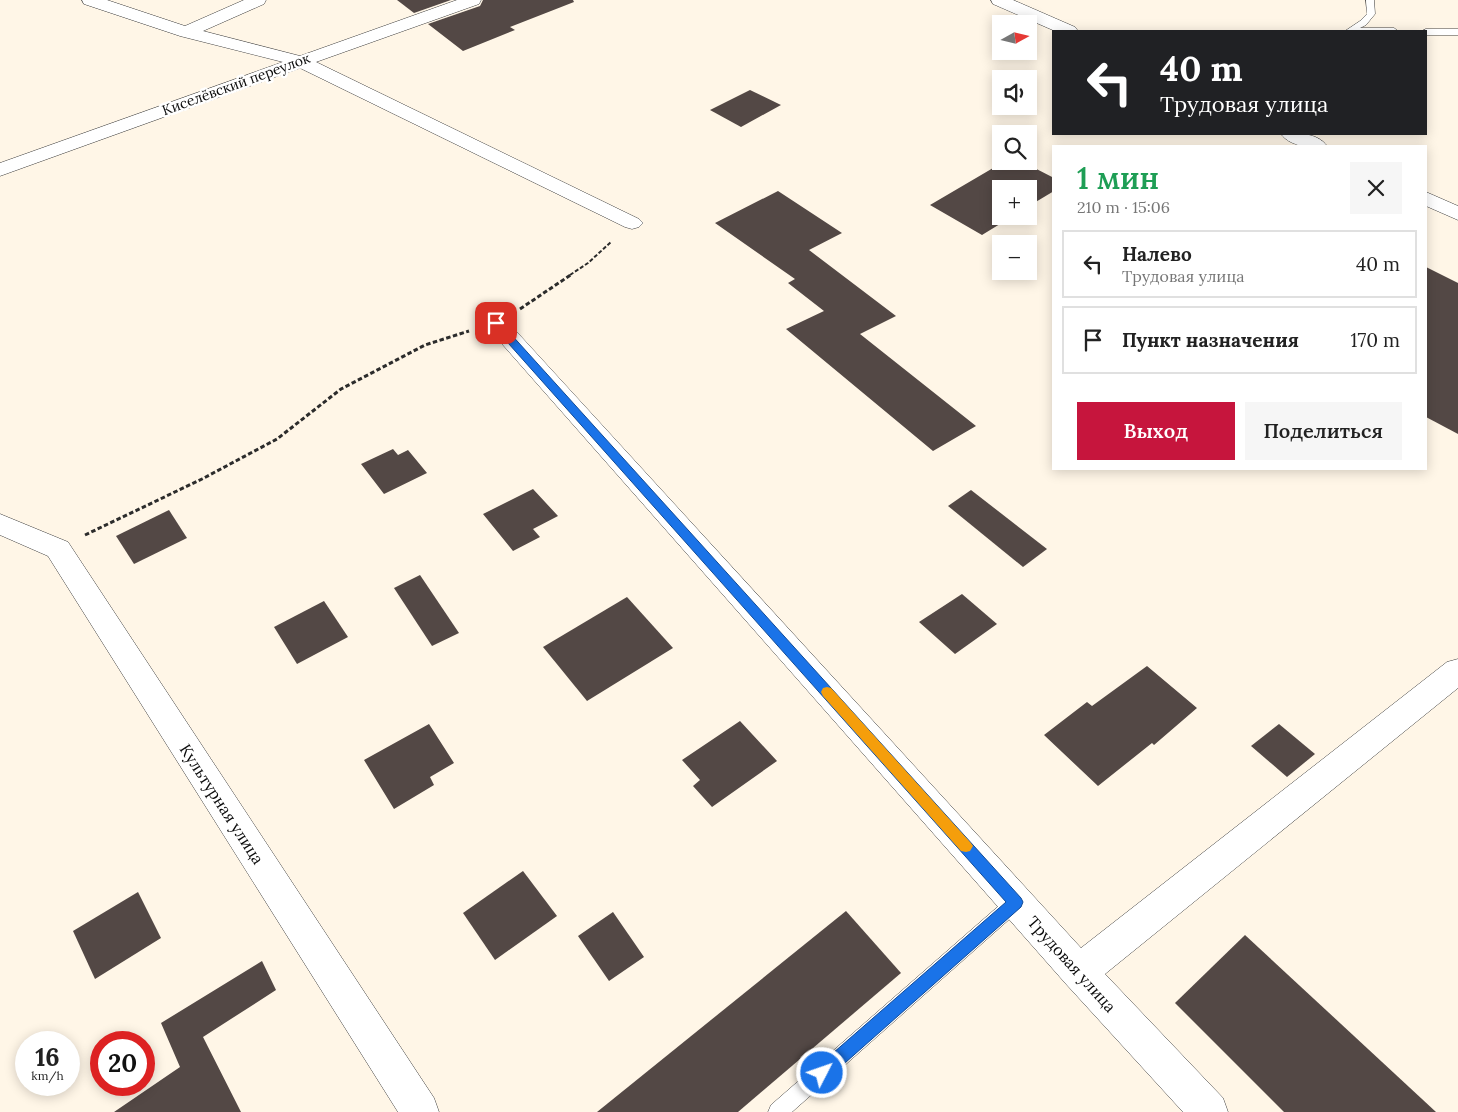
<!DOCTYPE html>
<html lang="ru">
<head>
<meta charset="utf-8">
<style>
  body { margin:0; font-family:Lora,serif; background:#f6f6f6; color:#222; height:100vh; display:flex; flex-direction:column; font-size:19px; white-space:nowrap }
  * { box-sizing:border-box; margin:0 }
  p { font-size:16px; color:#767676 }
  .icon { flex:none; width:28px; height:28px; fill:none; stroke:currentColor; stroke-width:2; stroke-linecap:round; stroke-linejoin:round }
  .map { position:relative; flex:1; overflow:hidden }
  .details { position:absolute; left:1052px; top:145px; width:375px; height:325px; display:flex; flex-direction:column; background:#fff; border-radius:0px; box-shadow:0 2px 12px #0003 }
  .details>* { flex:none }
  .banner { position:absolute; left:1052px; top:30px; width:375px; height:105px; border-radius:0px; box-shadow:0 2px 12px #0003; background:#202124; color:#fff; overflow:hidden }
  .needle { width:32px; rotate:82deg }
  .buttons { position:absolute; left:992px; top:15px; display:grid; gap:10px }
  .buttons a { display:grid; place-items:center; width:45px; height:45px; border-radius:0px; background:#fff; box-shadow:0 2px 12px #0003; font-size:25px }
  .speed { position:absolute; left:15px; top:1031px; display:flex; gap:10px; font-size:25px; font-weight:700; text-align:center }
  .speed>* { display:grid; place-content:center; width:65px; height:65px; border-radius:50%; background:#fff; box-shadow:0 2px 12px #0003; line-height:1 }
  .speed small { font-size:12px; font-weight:400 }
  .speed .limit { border:8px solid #d22; background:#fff; color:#111 }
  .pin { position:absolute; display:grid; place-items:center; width:42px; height:42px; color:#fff; margin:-21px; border-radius:10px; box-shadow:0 2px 8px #0006 }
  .me { position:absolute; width:55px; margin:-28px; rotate:49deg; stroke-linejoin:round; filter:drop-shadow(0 0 4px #0008) }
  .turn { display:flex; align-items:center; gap:18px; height:105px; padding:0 25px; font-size:22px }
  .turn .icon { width:65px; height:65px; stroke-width:2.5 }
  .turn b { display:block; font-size:35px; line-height:42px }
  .round { display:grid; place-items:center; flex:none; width:52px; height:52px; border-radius:0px; background:#f6f6f6 }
  .headline { display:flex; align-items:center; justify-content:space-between; height:85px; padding:0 25px }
  h1 { font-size:30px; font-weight:600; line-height:38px; color:#1e9e55 }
  .cta { display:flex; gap:10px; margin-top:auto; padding:10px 25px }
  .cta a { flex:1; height:58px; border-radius:0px; background:#c6153d; color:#fff; font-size:20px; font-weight:600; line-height:58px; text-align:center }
  .cta a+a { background:#f6f6f6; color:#222 }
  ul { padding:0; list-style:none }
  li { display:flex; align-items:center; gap:15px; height:68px; margin:0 10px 8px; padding:0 15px; border:2px solid #e0e0e0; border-radius:0px }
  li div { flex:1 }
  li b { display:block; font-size:19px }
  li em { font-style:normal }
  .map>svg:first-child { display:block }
  .building { fill:#534845 }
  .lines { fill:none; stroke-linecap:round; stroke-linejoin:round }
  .lane-casing { stroke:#3d3d3d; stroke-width:1 }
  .street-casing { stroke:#3d3d3d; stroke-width:1 }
  .path-far1 { stroke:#2c2c2c; stroke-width:2; stroke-dasharray:4 2; stroke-linecap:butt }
  .path { stroke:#2c2c2c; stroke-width:3; stroke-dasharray:4.5 2.5; stroke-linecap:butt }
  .lane { fill:#fff; fill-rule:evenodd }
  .street { fill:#fff; fill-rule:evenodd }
  .route { fill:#1a73e8; stroke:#114b97 }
  .slow { fill:#f59e0b }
  .labels { text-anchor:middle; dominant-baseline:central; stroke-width:5; stroke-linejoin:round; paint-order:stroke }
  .far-street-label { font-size:14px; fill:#0a0a0a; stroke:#fff }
  .street-label { font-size:16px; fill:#0a0a0a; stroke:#fff }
</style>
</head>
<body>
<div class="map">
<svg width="1458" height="1112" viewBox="0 0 1458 1112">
  <rect width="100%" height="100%" fill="#fff6e7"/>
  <g class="building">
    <polygon points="397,0 451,0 414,13"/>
    <polygon points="483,0 573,0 574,2 510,27 515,30 463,51 428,24 480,6"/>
    <polygon points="750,90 781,105 741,127 710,110"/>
    <polygon points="1005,161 1021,161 1054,178 1054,191 1029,206 1029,189 1001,189 1001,216 1013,216 982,235 930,205"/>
    <polygon points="778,191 842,233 809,250 896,316 860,334 976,426 933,451 786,329 824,311 788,283 795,279 715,223"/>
    <polygon points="1426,267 1458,283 1458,434 1426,417"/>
    <polygon points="393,449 398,455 408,450 427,473 384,494 361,464"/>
    <polygon points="533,489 558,516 533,529 540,537 513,551 483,514"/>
    <polygon points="971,490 1047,549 1023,567 948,506"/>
    <polygon points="169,510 187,538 134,564 116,536"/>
    <polygon points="420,575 459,633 432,646 394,588"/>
    <polygon points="962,594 997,624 955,654 919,622"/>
    <polygon points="627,597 673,648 587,701 543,647"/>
    <polygon points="324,601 348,637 297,664 274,627"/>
    <polygon points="1147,666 1197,708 1154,745 1152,743 1098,786 1044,735 1087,702 1092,706"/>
    <polygon points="740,721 777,761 712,807 693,786 700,780 682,760"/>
    <polygon points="429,724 454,763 430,777 434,785 394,809 364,760"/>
    <polygon points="1279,724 1315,754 1287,777 1251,746"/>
    <polygon points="523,871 557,916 495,960 463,913"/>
    <polygon points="138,892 161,938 95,979 73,931"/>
    <polygon points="846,911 901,973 738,1112 597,1112"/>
    <polygon points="613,912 644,957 609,981 578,936"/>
    <polygon points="1245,935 1436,1112 1284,1112 1175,1003"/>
    <polygon points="262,961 276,990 203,1037 241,1112 114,1112 180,1067 161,1023"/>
  </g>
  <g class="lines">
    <defs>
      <g id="lane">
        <polygon points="1366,0 1374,0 1375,14 1366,25 1360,28 1394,28 1398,31 1345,31 1360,21 1367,14"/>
        <polygon points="1426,29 1458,29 1458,35 1426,35 1426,31 1422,31"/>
        <polygon points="1016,894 1022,896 1025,902 1022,908 792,1112 768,1112 771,1105 1010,896"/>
      </g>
      <g id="street">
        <polygon points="82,0 107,0 185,26 244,0 266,0 264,4 203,31 300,56 457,0 481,0 479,4 316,62 639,219 643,223 639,227 632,229 625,227 300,68 0,176 0,163 283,62 180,36 84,4"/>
        <polygon points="991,0 1013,0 1075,27 1078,31 1055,31 993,4"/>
        <path d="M1281,134C1296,133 1317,132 1327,146C1312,147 1291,148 1281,134Z"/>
        <polygon points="1426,192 1458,206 1458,220 1426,206"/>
        <polygon points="496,316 504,318 1081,948 1447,662 1458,659 1458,688 1105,974 1223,1098 1228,1112 1183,1112 1066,984 488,328 484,323 488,318"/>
        <polygon points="0,514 68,542 434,1098 439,1112 398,1112 48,556 0,535"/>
      </g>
    </defs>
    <use href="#lane" class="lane-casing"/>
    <use href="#street" class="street-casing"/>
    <polyline class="path-far1" points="570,275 588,263 611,242"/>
    <g class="path">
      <polyline points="520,309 572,274"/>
      <polyline points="85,535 202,479 277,439 341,389 425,345 469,331"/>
    </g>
    <use href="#lane" class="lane"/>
    <use href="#street" class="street"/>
  </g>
  <polygon class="route" points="496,320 499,321 1021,898 1023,902 1021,907 828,1078 822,1081 817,1078 815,1073 817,1067 1006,902 492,325 492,321"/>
  <polygon class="slow" points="827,687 831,688 970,842 973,846 970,851 966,852 961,851 823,696 821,692 823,688"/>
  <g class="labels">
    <g class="far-street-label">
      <text transform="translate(236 84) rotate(-20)">Киселёвский переулок</text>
    </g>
    <g class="street-label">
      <text transform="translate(222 804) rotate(57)">Культурная улица</text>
      <text transform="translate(1072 964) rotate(48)">Трудовая улица</text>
    </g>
  </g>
</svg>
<div class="buttons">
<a><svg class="needle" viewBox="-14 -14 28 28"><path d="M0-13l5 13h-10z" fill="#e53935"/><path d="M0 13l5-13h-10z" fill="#767676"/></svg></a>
<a><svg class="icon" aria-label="sound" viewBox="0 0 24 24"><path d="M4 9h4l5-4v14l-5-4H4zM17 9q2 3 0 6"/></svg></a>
<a><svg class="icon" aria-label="search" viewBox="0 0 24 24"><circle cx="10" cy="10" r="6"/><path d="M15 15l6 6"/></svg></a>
<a>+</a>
<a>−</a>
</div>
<div class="speed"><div>16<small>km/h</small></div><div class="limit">20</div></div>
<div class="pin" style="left:496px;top:323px;background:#d93025"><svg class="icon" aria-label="arrive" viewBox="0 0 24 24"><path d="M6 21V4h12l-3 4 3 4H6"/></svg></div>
<svg class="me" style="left:822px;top:1073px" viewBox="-20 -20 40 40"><circle r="17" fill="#1a73e8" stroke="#fff" stroke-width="3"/><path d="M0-11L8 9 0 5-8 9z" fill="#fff"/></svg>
<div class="banner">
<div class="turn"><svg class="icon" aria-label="left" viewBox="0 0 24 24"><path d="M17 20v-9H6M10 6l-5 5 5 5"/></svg><div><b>40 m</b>Трудовая улица</div></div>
</div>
<section class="details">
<div class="headline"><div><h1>1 мин</h1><p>210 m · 15:06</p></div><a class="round"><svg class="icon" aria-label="close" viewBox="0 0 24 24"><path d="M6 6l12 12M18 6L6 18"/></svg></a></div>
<ul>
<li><svg class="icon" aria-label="left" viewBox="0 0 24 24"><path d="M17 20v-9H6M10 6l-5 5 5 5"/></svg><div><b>Налево</b><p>Трудовая улица</p></div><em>40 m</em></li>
<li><svg class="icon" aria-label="arrive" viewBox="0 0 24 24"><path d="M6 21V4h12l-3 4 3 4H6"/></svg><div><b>Пункт назначения</b></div><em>170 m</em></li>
</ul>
<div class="cta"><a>Выход</a><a>Поделиться</a></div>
</section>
</div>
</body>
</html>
